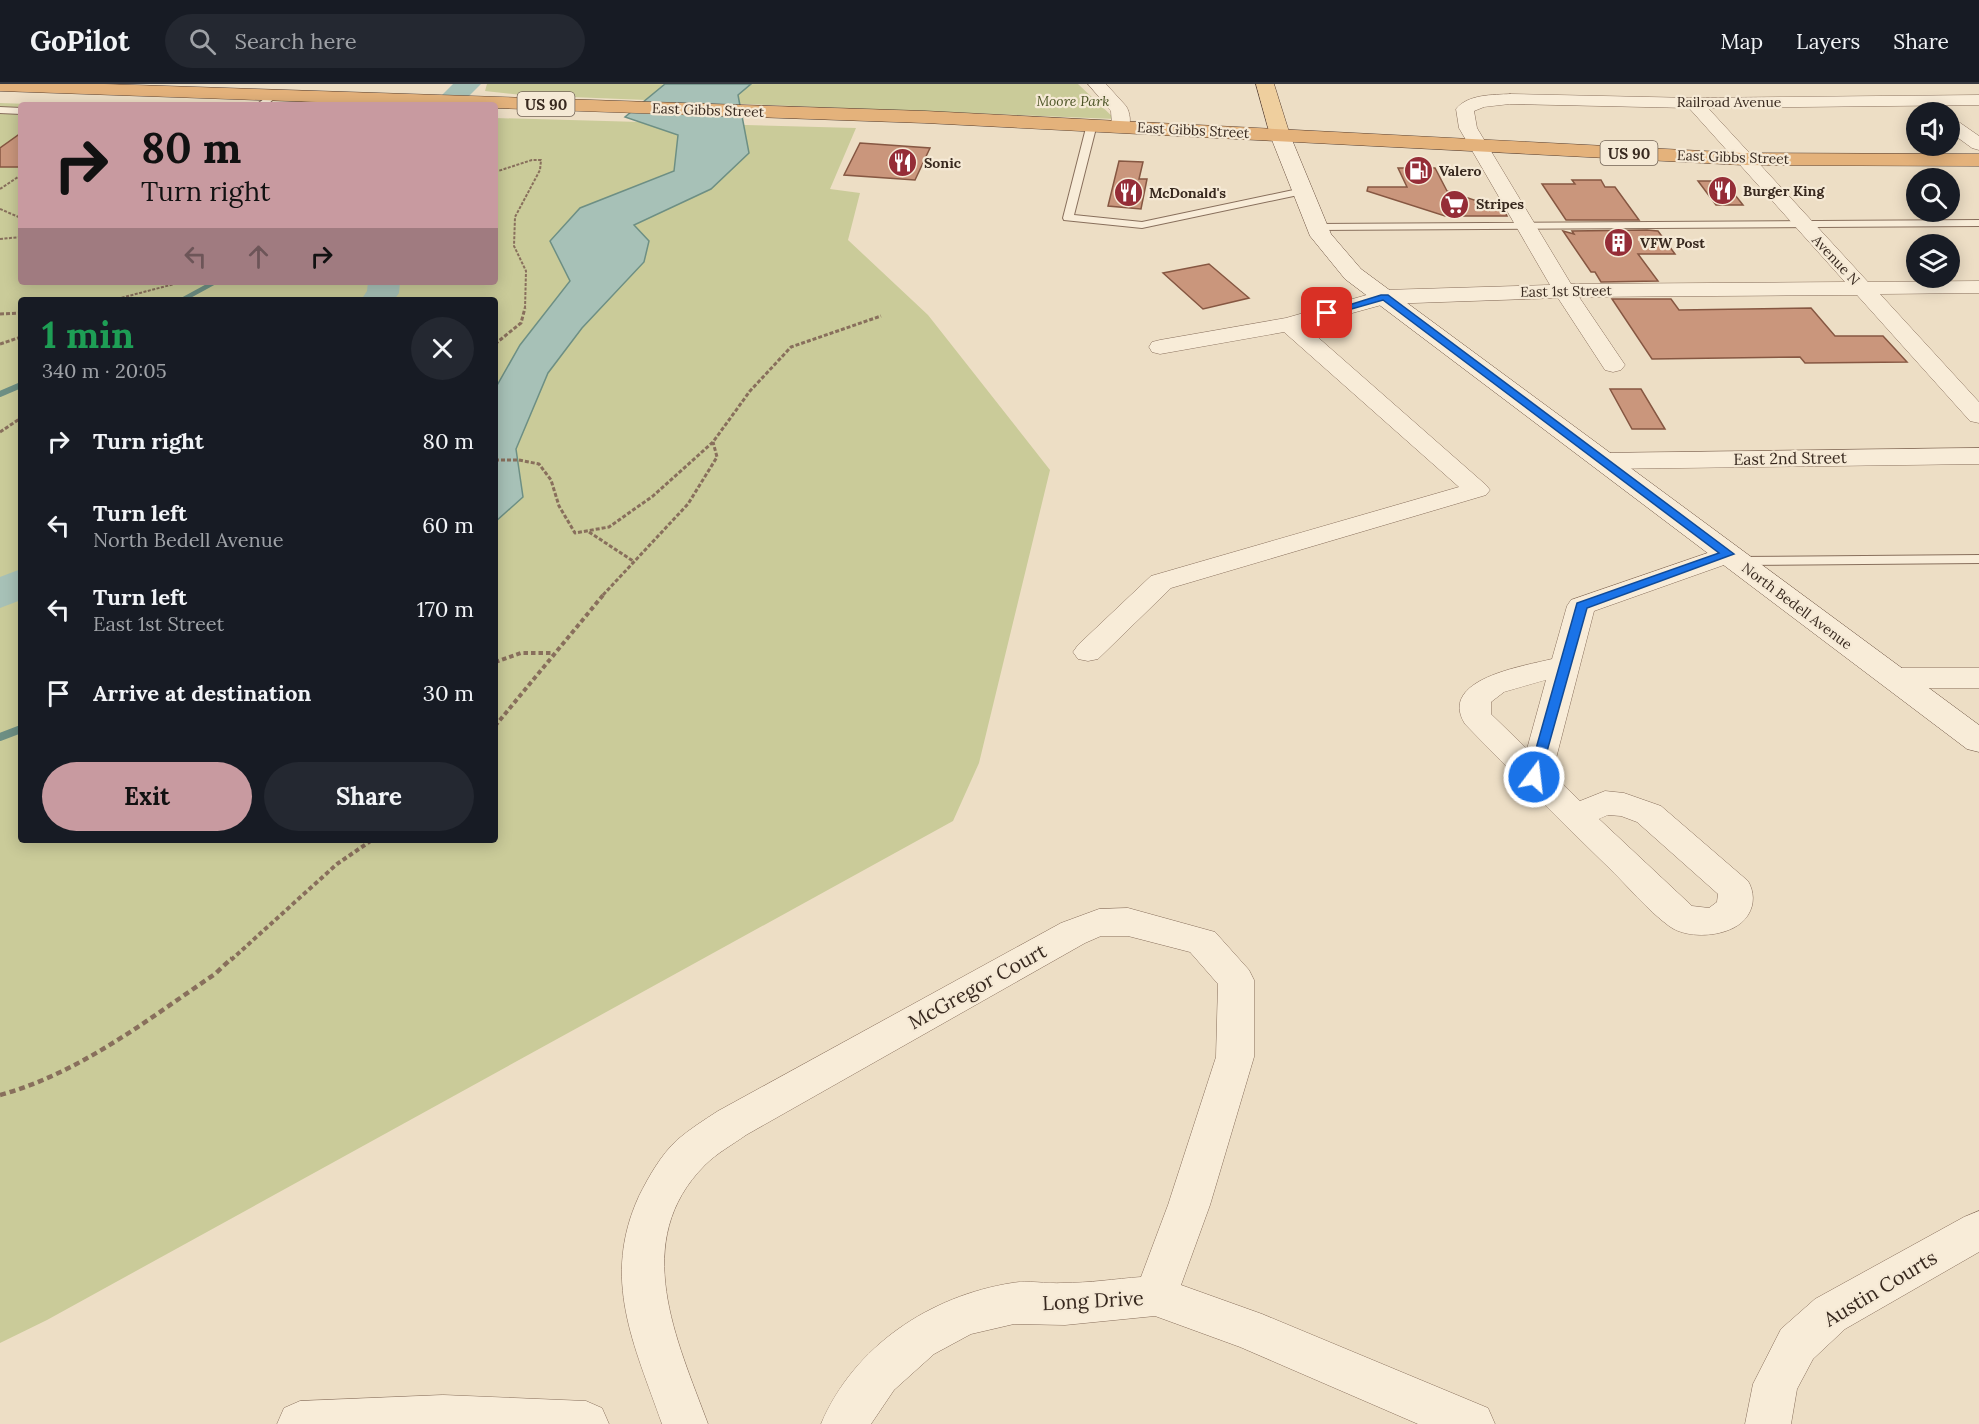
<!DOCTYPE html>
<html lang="en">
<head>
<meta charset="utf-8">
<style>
  body { margin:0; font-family:Lora,serif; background:#242831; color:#f1f3f6; height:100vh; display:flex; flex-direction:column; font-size:22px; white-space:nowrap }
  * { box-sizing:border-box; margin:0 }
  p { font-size:20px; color:#9ea1a6 }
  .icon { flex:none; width:33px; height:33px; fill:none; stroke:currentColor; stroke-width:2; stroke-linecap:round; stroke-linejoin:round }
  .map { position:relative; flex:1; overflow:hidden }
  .panel { position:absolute; left:18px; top:213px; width:480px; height:546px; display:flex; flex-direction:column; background:#171b24; border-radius:6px; box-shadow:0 3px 15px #0003 }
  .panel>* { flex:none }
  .guide { position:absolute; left:18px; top:18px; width:480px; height:183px; border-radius:6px; box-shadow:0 3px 15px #0003; background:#c89aa0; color:#111; overflow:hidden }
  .controls { position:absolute; left:1906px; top:18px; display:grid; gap:12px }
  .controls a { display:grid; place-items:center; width:54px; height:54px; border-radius:50%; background:#171b24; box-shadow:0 3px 15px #0003; font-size:30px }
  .pin { position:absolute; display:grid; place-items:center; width:51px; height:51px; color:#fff; margin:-26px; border-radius:12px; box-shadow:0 3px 9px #0006 }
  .me { position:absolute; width:66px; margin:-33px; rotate:15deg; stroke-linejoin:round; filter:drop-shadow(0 0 4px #0008) }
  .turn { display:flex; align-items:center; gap:21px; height:126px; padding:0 24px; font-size:27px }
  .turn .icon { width:78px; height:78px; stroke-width:2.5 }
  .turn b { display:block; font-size:42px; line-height:51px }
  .lanes { display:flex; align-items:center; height:57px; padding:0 24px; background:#0003; justify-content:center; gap:30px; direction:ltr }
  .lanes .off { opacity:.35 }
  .round { display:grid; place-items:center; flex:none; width:63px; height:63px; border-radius:32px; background:#242831 }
  .summary { display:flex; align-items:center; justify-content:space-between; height:102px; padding:0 24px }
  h1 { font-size:36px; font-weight:700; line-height:45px; color:#1e9e55 }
  .action { display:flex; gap:12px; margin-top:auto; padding:12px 24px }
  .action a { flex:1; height:69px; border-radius:36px; background:#c89aa0; color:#111; font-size:24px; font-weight:700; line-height:69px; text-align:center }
  .action a+a { background:#242831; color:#f1f3f6 }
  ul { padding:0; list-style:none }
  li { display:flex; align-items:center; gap:18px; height:84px; padding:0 24px }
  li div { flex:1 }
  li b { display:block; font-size:22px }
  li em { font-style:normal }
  header { display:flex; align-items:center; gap:36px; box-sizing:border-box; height:84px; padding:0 30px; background:#171b24; border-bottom:2px solid #363941 }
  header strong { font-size:28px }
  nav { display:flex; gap:33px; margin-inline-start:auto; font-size:21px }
  .search { width:420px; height:54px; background:#242831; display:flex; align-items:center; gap:15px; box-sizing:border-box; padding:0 21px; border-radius:33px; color:#9ea1a6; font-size:22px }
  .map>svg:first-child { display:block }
  .green { fill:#cacb99; fill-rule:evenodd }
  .water { fill:#a7c1b7; stroke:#6d8f84; stroke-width:1.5 }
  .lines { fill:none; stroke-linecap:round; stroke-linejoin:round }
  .stream-far2 { stroke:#6d8f84; stroke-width:4.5 }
  .stream-far1 { stroke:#6d8f84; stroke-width:6 }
  .stream { stroke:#6d8f84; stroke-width:8 }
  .river { fill:#a7c1b7; fill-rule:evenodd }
  .building { fill:#ca967c; stroke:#865742; stroke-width:1.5 }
  .service-casing { stroke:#886f5c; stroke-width:2 }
  .minor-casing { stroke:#886f5c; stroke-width:1 }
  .secondary-casing { stroke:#6a503f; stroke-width:1 }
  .primary-casing { stroke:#563e30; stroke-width:1 }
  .trunk-casing { stroke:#563e30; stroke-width:1 }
  .path-far3 { stroke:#886f5c; stroke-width:2; stroke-dasharray:3 1.5; stroke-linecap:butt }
  .path-far2 { stroke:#886f5c; stroke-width:3; stroke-dasharray:4 2; stroke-linecap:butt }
  .path-far1 { stroke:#886f5c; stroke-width:4; stroke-dasharray:4.5 3; stroke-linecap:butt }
  .path { stroke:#886f5c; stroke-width:4.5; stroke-dasharray:6 4; stroke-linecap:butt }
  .service { fill:#f8ecd8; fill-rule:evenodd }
  .minor { fill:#f8ecd8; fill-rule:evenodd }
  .secondary { fill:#f8ecd8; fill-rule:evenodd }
  .primary { fill:#efcf9e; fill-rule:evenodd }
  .trunk { fill:#e4b27b; fill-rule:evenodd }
  .route { fill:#1a73e8; stroke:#114b97; stroke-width:1.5 }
  .labels { text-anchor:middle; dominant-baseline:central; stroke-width:4.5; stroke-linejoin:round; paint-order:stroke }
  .far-park-label { font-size:14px; font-style:italic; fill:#4c5426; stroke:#f5e9d5 }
  .far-street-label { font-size:14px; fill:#38291f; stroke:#f5e9d5 }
  .far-poi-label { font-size:14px; font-weight:bold; fill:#38291f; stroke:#f5e9d5; text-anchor:start }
  .shield { fill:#f5e9d5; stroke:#716356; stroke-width:1.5 }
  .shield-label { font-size:15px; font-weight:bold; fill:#38291f }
  .street-label { font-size:16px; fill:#38291f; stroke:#f5e9d5 }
  .near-street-label { font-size:20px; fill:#38291f; stroke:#f5e9d5 }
</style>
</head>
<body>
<header>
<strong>GoPilot</strong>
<div class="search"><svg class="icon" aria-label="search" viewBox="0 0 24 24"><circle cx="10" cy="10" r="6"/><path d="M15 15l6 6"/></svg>Search here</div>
<nav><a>Map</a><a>Layers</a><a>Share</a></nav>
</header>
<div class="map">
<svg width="1979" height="1340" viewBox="0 0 1979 1340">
  <rect width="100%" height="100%" fill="#eddec5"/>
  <g class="green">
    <polygon points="487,0 1078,0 1115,35 522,11 485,7"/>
    <path d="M0,19L58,21H21V198H495V34L856,44L830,105L860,109L848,156L928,231L1050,386L979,679L953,737L47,1236L0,1259ZM21,216H495V756H21Z"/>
  </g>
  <polygon class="water" points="665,0 751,0 738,11 749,69 711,105 634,141 649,157 644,178 582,244 548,289 516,365 523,413 495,438 495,305 520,261 570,197 550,157 580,124 674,87 678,51 625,33"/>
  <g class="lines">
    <polyline class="stream-far2" points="182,216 215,198"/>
    <polyline class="stream-far1" points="0,310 21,301"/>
    <polyline class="stream" points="0,653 21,645"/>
    <g class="river">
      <polygon points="453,0 481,0 460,21 432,21"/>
      <polygon points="368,198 400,198 399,209 394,216 361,216 367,207"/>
      <polygon points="21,485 21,516 0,524 0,493"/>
    </g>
  </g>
  <g class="building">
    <polygon points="21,49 21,83 0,83 0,64"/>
    <polygon points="860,59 930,64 915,96 844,91"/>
    <polygon points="1119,77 1143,78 1139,95 1147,95 1141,125 1108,122"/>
    <polygon points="1398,84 1435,84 1447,107 1504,126 1507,132 1456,132 1449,130 1445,132 1367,107 1368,103 1407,103"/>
    <polygon points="1572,96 1601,96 1605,103 1615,103 1639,136 1566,136 1542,100 1575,100"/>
    <polygon points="1698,97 1724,97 1743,121 1716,121"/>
    <polygon points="1647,146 1658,147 1675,170 1638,170 1658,197 1601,198 1595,188 1591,188 1563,147 1574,150 1572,147"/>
    <polygon points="1209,180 1249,214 1203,225 1163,189"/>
    <polygon points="1612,215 1671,215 1679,226 1811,224 1835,252 1883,252 1907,278 1805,279 1800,273 1652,275"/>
    <polygon points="1610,305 1641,305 1665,345 1632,345"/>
  </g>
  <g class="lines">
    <defs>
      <g id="service">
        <polygon points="273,8 278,11 267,21 256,21"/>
        <polygon points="0,23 21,24 21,30 0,29"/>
        <polygon points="1092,37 1097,40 1074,131 1142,138 1303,104 1308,107 1303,110 1142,144 1064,136 1063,134 1087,40"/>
        <polygon points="1979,136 1979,142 1317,146 1312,143 1317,140"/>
        <polygon points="1979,471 1979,479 1737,481 1730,477 1737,473"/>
      </g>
      <g id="minor">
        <path d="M1088,0H1106L1126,22C1130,28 1132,40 1127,46H1115L1112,42L1111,27Z"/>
        <path d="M1510,10L1694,14L1979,11V21L1708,24L1868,198L1979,197V209L1880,210L1979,318V339L1970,337L1857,211L1579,213L1625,281L1621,286L1613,288L1605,286L1558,214L1385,220L1305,242L1486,401L1490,406L1486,411L1171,504L1098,575L1088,577L1078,575L1073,568L1078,561L1151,492L1459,403L1284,248L1160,270L1152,268L1149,263L1152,258L1160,256L1286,234L1384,206L1550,201L1459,44L1456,25C1468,10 1493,11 1510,10ZM1510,20L1689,24L1845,198L1571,200L1477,44L1474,27L1484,23Z"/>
        <polygon points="1950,35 1956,36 1979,52 1979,66 1972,64 1950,48"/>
        <polygon points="1979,364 1979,380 1602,385 1593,382 1589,377 1593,372 1602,369"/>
        <path d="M1728,462L1738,464L1742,470L1738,476L1594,527L1552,690L1580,717L1605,707L1624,709L1661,722L1748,797C1754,807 1755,820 1748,831C1735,853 1689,857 1669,842C1647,826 1627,801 1607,782C1559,735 1512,689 1465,640C1437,595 1524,582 1552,575L1567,522L1571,516ZM1546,596L1527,665L1491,630V618L1504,608ZM1608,731L1621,732L1637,738L1718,810L1717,818L1709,824L1692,822L1599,735Z"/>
        <polygon points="1894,584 1979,584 1979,604 1894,604 1883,601 1879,594 1883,587"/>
        <path d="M1128,824L1215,848L1249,886L1254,896V973L1210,1121L1181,1201L1262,1230L1488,1324L1495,1340H1418L1240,1263L1155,1232L1065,1241L1014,1240L971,1250L934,1270L894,1306L871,1340H821C854,1262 930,1212 1012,1199C1028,1196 1046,1200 1063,1199C1089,1199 1115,1195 1141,1193L1168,1121L1216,973L1218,900L1190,868L1128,852H1101L1085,859L746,1051C732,1061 717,1069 705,1081C629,1157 677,1256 708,1340H662C634,1260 601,1195 639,1112C649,1092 661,1071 677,1056C690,1045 704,1036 718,1027L1061,839L1099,825Z"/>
        <polygon points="1979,1127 1979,1168 1845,1245 1813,1275 1797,1305 1791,1340 1745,1340 1753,1300 1781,1245 1815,1215 1964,1133"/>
        <polygon points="443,1311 586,1317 602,1324 609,1340 277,1340 284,1324 300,1317"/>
      </g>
      <polygon id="secondary" points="1280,45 1287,47 1290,51 1331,150 1361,185 1979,641 1979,668 1967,665 1345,195 1310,152 1270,51 1273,47"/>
      <polygon id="primary" points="1256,0 1274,0 1290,51 1287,55 1273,55 1270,51"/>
      <polygon id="trunk" points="0,0 104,0 925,27 1743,69 1979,70 1979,82 1743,81 925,39 495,24 495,21 402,21 0,7"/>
    </defs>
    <use href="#service" class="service-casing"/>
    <use href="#minor" class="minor-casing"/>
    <use href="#secondary" class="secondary-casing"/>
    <use href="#primary" class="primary-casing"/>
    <use href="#trunk" class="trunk-casing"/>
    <g class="path-far3">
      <polyline points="495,88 532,76 541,76 540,86 515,133 514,162 526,187 525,225"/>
      <polyline points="0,105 21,91"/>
      <polyline points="0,125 21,134"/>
      <polyline points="0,155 21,153"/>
      <polyline points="113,216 182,198"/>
    </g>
    <g class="path-far2">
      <polyline points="0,230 21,229"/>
      <polyline points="0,260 21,253"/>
      <polyline points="495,260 521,239 525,224"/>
      <polyline points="0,348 21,334"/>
      <polyline points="495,376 519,376 539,380 551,396 559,422 575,449 609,443 653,412 713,358 750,307 791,263 881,232"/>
      <polyline points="589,448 633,477"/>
      <polyline points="603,511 688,420 717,373 713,358"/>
    </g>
    <g class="path-far1">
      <polyline points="495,578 521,569 553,569"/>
      <polyline points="495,642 604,510"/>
      <polyline points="231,876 337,780 372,756"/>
    </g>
    <path class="path" d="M0,1011C80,989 147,936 215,890L232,874"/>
    <use href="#service" class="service"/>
    <use href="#minor" class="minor"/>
    <use href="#secondary" class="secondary"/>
    <use href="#primary" class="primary"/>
    <use href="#trunk" class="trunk"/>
  </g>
  <polygon class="route" points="1381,211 1388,211 1734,470 1587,524 1539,696 1530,696 1528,693 1577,519 1719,469 1383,216 1327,232 1323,229"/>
  <defs>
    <symbol id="restaurant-disc" viewBox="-11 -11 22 22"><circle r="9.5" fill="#952d37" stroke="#f5e9d5"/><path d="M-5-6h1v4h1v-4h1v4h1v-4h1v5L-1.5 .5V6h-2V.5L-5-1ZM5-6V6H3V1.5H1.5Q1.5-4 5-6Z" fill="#fff"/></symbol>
    <symbol id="fuel-disc" viewBox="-11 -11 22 22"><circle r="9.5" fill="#952d37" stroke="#f5e9d5"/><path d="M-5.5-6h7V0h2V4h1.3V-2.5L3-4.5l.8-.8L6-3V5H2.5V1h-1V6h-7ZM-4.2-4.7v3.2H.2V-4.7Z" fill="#fff"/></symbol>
    <symbol id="supermarket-disc" viewBox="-11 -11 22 22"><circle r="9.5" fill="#952d37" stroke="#f5e9d5"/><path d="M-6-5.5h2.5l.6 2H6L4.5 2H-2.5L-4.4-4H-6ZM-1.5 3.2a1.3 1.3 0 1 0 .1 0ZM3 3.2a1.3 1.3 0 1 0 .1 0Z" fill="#fff"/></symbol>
    <symbol id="building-disc" viewBox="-11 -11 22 22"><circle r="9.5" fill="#952d37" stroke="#f5e9d5"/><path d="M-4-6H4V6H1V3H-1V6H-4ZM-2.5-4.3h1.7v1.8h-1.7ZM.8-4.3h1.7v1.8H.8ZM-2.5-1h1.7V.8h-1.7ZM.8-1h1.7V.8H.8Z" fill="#fff"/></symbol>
  </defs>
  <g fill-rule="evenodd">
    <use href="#restaurant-disc" x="886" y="62" width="33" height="33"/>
    <use href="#fuel-disc" x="1402" y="70" width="33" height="33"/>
    <use href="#restaurant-disc" x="1706" y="90" width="33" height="33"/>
    <use href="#restaurant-disc" x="1112" y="92" width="33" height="33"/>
    <use href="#supermarket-disc" x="1438" y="104" width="33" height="33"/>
    <use href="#building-disc" x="1602" y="142" width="33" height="33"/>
  </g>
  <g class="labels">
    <g class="far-park-label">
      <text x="1073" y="17">Moore Park</text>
    </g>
    <g class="far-street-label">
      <text x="1729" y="18">Railroad Avenue</text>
      <text transform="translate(708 26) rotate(2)">East Gibbs Street</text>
      <text transform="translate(1193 46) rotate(3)">East Gibbs Street</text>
      <text transform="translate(1733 73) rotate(2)">East Gibbs Street</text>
      <text transform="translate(1836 176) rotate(47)">Avenue N</text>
      <text transform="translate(1566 207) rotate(-1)">East 1st Street</text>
      <text transform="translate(1797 522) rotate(37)">North Bedell Avenue</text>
    </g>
    <g class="far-poi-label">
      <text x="924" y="79">Sonic</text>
      <text x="1439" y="87">Valero</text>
      <text x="1743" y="107">Burger King</text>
      <text x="1149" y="109">McDonald's</text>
      <text x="1476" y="120">Stripes</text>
      <text x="1640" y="159">VFW Post</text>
    </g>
    <g class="shield">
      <rect x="517.5" y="8" width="57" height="24" rx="4.5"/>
      <rect x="1600.5" y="57" width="57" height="24" rx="4.5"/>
    </g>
    <g class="shield-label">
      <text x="546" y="20">US 90</text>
      <text x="1629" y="69">US 90</text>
    </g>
    <g class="street-label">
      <text transform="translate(1790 374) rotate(-1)">East 2nd Street</text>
    </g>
    <g class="near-street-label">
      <text transform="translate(977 902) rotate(-29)">McGregor Court</text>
      <text transform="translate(1880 1204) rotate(-31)">Austin Courts</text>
      <text transform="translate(1093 1216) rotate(-3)">Long Drive</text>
    </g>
  </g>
</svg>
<div class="controls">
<a><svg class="icon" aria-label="sound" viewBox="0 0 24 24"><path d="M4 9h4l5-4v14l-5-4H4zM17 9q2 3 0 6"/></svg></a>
<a><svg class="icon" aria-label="search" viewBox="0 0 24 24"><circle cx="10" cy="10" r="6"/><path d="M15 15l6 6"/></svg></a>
<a><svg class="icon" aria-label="layers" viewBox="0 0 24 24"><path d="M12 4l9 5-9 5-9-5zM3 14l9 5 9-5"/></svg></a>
</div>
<div class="pin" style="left:1327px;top:229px;background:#d93025"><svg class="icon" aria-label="arrive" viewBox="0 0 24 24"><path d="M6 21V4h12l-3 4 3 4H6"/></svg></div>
<svg class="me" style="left:1534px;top:693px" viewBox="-20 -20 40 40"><circle r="17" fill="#1a73e8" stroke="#fff" stroke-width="3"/><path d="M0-11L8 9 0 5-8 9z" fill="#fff"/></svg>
<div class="guide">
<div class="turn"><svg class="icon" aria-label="right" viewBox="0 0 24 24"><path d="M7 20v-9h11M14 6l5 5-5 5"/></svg><div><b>80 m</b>Turn right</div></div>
<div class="lanes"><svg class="icon off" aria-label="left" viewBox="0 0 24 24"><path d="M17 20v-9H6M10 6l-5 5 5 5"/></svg><svg class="icon off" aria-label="ahead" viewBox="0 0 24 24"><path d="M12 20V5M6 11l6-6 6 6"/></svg><svg class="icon" aria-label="right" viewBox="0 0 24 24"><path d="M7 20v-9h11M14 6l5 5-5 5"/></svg></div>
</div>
<section class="panel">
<div class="summary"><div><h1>1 min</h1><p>340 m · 20:05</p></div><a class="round"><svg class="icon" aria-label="close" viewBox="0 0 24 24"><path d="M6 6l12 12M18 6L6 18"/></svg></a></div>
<ul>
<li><svg class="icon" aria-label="right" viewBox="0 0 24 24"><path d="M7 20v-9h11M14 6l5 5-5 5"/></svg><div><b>Turn right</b></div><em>80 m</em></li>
<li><svg class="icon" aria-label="left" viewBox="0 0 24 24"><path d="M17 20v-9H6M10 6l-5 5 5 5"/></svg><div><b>Turn left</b><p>North Bedell Avenue</p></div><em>60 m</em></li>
<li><svg class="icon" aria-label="left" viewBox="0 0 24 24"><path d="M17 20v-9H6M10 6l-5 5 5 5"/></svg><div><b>Turn left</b><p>East 1st Street</p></div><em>170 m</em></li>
<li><svg class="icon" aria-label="arrive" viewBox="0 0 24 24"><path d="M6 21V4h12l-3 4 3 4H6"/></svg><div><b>Arrive at destination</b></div><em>30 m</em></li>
</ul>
<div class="action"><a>Exit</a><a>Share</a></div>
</section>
</div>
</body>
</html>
